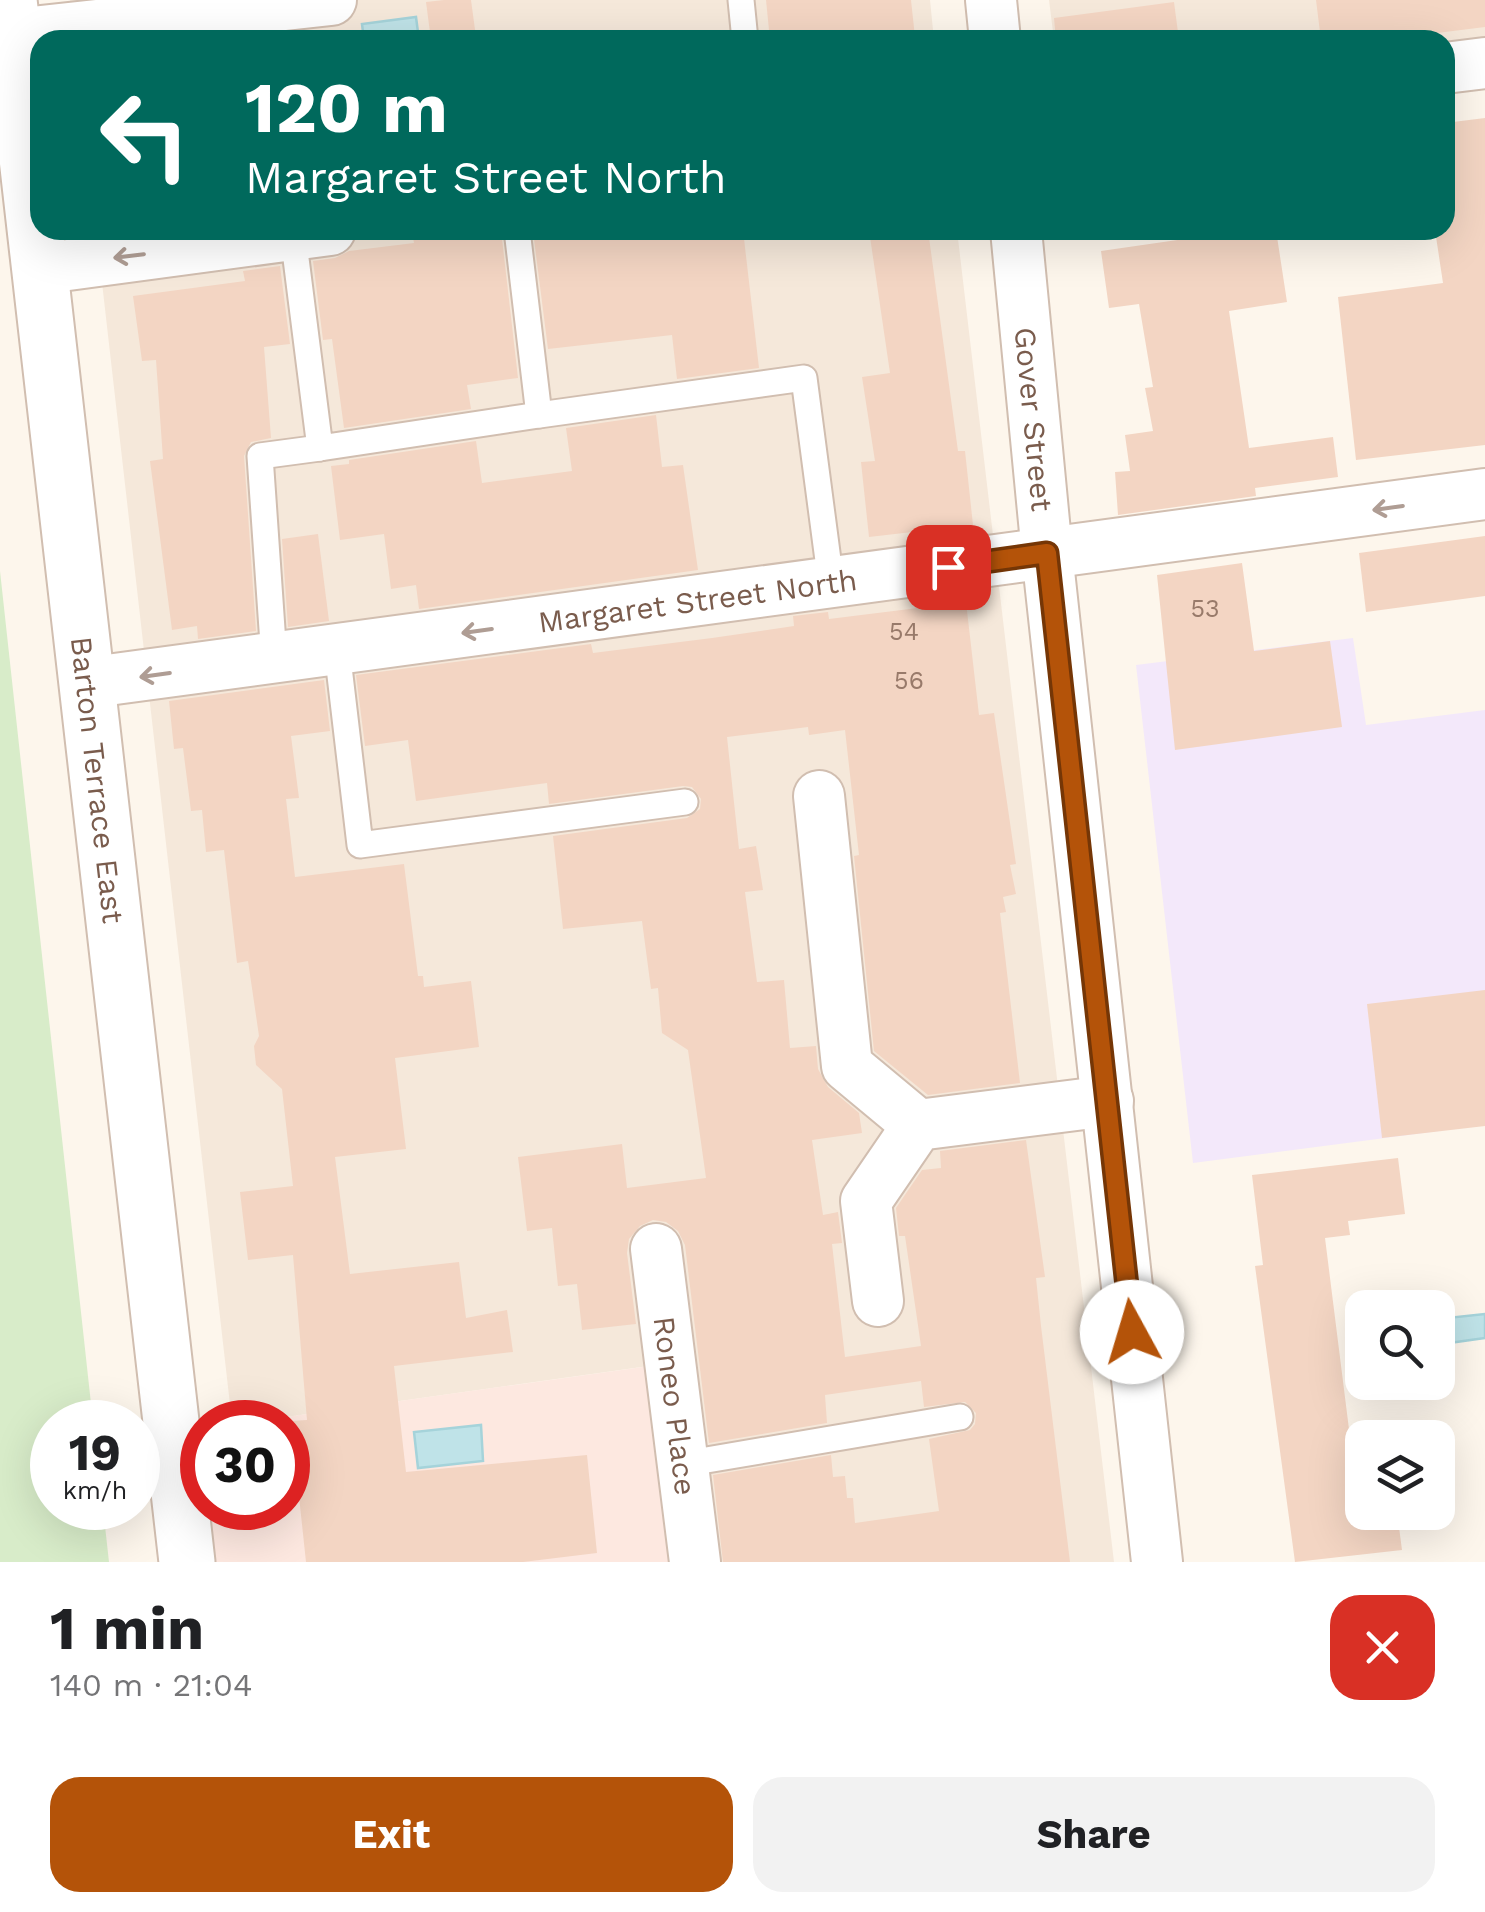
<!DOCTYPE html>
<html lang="en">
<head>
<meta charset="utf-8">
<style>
  body { margin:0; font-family:"Work Sans",sans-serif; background:#f2f2f2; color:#202124; height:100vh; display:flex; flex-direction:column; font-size:38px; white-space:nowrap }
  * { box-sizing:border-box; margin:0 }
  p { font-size:32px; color:#757577 }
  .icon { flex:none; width:55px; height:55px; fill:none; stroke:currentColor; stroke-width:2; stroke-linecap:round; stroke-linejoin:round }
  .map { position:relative; height:1562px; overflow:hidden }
  .panel { display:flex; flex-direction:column; background:#fff; flex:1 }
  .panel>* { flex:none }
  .top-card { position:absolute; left:30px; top:30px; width:1425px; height:210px; border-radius:30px; box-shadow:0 10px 40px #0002; background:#00695c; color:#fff; overflow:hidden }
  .tools { position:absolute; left:1345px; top:1290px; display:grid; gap:20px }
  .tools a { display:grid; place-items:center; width:110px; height:110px; border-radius:20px; background:#fff; box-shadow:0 10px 40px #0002; font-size:50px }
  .speed { position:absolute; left:30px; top:1400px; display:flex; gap:20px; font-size:50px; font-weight:700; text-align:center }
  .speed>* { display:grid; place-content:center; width:130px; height:130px; border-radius:50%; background:#fff; box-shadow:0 10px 40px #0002; line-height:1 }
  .speed small { font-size:25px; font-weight:400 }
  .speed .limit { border:15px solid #d22; background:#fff; color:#111 }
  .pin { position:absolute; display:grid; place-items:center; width:85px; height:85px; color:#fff; margin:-42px; border-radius:20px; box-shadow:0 5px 15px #0006 }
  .me { position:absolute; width:110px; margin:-55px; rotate:354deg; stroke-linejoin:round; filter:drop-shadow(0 0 8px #0008) }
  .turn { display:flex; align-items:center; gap:35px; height:210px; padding:0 50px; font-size:45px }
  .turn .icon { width:130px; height:130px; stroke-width:2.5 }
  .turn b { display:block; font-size:70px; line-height:85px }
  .round { display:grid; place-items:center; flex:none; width:105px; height:105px; border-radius:30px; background:#f2f2f2 }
  .overview { display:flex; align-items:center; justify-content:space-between; height:170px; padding:0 50px }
  h1 { font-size:60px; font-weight:700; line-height:75px }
  .button { display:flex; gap:20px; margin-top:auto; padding:20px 50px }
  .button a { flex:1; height:115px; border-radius:30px; background:#b45309; color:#fff; font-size:40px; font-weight:700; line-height:115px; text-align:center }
  .button a+a { background:#f2f2f2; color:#202124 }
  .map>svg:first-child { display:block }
  .residential { fill:#f5e8da }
  .commercial { fill:#fde8e0 }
  .education { fill:#f3e8fa }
  .green { fill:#d8ecc9 }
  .water { fill:#bfe3e8; stroke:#a5d3da; stroke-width:2.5 }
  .building { fill:#f3d5c3 }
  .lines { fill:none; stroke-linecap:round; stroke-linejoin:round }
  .service-casing { stroke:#d1beb0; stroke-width:29 }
  .minor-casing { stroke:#d1beb0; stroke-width:54 }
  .tertiary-casing { stroke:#d1beb0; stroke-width:59 }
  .service { stroke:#fff; stroke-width:25 }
  .minor { stroke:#fff; stroke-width:50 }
  .tertiary { stroke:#fff; stroke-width:55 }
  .oneway { stroke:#af9d94 }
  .route-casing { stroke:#753606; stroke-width:25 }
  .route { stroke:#b45309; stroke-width:18 }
  .labels { text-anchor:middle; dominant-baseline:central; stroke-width:10; stroke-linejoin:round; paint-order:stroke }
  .number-label { font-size:25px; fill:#987a6a }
  .street-label { font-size:30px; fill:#7a5c4d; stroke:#fffaf3 }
</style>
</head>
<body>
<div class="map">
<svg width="1485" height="1562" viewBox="0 0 1485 1562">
  <rect width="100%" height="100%" fill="#fdf6ec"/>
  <g class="residential">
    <polygon points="70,0 930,0 934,40 75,40"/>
    <polygon points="1049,0 1485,0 1485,45 1445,50 1445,40 1054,40"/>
    <polygon points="96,230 957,230 1114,1562 695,1562 670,1363 251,1422 232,1422"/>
  </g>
  <polygon class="commercial" points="671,1363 695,1562 187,1562 175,1466 202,1446 202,1508 288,1508 288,1422 251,1422"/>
  <polygon class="education" points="1353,638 1366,725 1485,710 1485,1125 1193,1163 1136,665"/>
  <polygon class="green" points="0,571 93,1422 52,1422 52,1508 103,1508 109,1562 0,1562"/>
  <g class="water">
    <polygon points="416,17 419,40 364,40 362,24"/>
    <polygon points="1485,1314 1485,1338 1449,1343 1447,1318"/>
    <polygon points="481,1425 483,1461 418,1468 414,1432"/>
  </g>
  <g class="building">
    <polygon points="444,0 471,0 476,37 431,40 426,2"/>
    <polygon points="766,0 911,0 915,37 770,40"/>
    <polygon points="1316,0 1485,0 1485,27 1381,40 1321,40"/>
    <polygon points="1174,2 1179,40 1056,40 1054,18"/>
    <polygon points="1485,118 1485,445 1356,460 1338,297 1443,283 1435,230 1445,230 1445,123"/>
    <polygon points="476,230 501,230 518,378 467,385 471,409 344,428 332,339 323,340 313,261 335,258 349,251 414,243 413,238"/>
    <polygon points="613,230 743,230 759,368 677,379 672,335 548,349 534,239"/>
    <polygon points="869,230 928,230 958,451 965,451 973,525 869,537 861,462 875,461 862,377 890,373"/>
    <polygon points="1204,230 1276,230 1287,302 1229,311 1249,448 1333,437 1338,477 1255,488 1256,496 1118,515 1115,472 1130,471 1125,435 1153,431 1145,388 1153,387 1139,304 1109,308 1101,251 1205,236"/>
    <polygon points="280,266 290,344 264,347 271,438 251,442 244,456 256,631 198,639 197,626 172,630 150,461 163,459 156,360 142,361 133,296 245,281 243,271"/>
    <polygon points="656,415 662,467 683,465 698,570 419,609 416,585 391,589 384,534 340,540 331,466 349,464 349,460 476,441 482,483 572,471 566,428"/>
    <polygon points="318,534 329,621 288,627 282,539"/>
    <polygon points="1485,536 1485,596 1366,612 1359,553"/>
    <polygon points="1242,563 1254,651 1330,641 1342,727 1175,750 1157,575"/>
    <polygon points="966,602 979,715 994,713 1016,864 1010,865 1016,894 1003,897 1006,912 1000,913 1020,1083 928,1095 874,1051 854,856 859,855 845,730 809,735 808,727 727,737 739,849 756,846 763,890 745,892 757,982 784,980 790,1048 816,1046 818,1069 828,1087 859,1113 862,1133 812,1140 823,1215 838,1212 842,1243 832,1244 845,1357 921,1346 905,1236 899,1236 896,1208 922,1170 941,1168 940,1151 1026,1140 1045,1277 1036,1278 1041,1326 1070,1562 723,1562 713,1475 831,1455 833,1477 845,1476 847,1498 853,1498 855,1523 939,1511 929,1439 970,1430 975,1424 976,1413 965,1402 924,1407 921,1381 825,1395 827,1423 709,1443 685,1245 678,1231 666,1222 653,1220 640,1226 629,1239 627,1253 636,1324 582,1330 577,1284 558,1286 552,1228 527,1231 518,1157 622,1144 627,1188 706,1178 688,1050 662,1033 658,988 651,989 642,921 563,929 553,836 687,818 700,809 701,799 692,787 683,786 549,804 547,783 416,801 408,740 365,746 356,675 591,644 593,653 712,638 794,626 793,616 828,612 829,619"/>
    <polygon points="324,680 330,731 291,736 299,798 286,799 295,877 404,864 418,976 423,976 424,987 471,981 479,1047 395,1058 406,1149 335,1157 350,1274 459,1262 466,1318 507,1310 513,1352 394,1366 406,1472 587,1455 597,1553 523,1562 306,1562 291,1421 307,1420 293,1255 248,1260 240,1192 293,1186 282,1089 256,1065 254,1046 259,1036 248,961 237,963 224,850 206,852 202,810 191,811 183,748 174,749 169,701"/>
    <polygon points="1485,990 1485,1126 1382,1138 1367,1004"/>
    <polygon points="1398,1158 1405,1214 1348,1221 1350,1235 1325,1238 1355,1477 1362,1476 1362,1512 1397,1512 1402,1550 1295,1562 1255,1266 1263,1265 1252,1175"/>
  </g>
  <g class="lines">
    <defs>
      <g id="service">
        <polyline points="741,0 745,40"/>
        <polyline points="293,235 320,448 539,415 517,230"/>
        <polyline points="539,415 804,378 831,583"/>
        <polyline points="337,650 360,845 685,802"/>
        <polyline points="274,658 260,456 320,448"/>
        <polyline points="683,1464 960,1417"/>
      </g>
      <g id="minor">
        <polyline points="991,0 995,40"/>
        <polyline points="13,34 331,0"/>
        <polyline points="1445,68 1485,63"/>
        <path id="s1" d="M1016,230L1047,553L1157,1562"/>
        <polyline points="38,269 330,230"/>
        <path id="s2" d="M85,683L1485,494"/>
        <polyline points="819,796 847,1066 918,1125"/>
        <path id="s3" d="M656,1249L695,1562"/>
        <polyline points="878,1301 866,1201 918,1125 1108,1101"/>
      </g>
      <g id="tertiary">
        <path id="s4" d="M9,0L187,1562"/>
      </g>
    </defs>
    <use href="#service" class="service-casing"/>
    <use href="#minor" class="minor-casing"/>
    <use href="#tertiary" class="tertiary-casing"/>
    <use href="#service" class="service"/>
    <use href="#minor" class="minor"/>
    <use href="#tertiary" class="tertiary"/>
  </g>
  <defs><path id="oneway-shaft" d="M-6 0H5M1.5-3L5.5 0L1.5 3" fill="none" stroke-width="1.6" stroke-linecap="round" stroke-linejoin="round" transform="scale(2.5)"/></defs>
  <g class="oneway">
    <use href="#oneway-shaft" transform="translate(129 256) rotate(173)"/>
    <use href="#oneway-shaft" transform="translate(1388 508) rotate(172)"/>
    <use href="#oneway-shaft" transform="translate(477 631) rotate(172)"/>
    <use href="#oneway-shaft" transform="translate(155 675) rotate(172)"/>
  </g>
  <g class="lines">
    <defs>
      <polyline id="route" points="948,567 1047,553 1132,1332"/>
    </defs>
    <use href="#route" class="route-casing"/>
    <use href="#route" class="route"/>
  </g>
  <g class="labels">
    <g class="number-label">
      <text x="1205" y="608">53</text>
      <text x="904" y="631">54</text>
      <text x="909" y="680">56</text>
    </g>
    <g class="street-label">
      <text stroke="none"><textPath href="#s1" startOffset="190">Gover Street</textPath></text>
      <text stroke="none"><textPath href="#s2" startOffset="618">Margaret Street North</textPath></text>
      <text stroke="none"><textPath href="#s4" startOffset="785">Barton Terrace East</textPath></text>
      <text stroke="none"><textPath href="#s3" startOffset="158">Roneo Place</textPath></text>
    </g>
  </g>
</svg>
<div class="tools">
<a><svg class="icon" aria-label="search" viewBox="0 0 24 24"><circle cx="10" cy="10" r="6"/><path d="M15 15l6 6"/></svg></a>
<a><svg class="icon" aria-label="layers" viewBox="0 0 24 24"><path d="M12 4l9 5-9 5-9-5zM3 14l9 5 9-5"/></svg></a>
</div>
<div class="speed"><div>19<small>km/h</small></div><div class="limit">30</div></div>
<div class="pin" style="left:948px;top:567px;background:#d93025"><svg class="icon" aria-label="arrive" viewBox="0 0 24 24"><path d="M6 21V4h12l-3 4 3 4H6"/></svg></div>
<svg class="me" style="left:1132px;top:1332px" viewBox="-20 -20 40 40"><circle r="19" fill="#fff"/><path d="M0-13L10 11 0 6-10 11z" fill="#b45309"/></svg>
<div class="top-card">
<div class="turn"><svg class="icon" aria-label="left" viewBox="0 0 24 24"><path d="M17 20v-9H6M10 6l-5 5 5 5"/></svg><div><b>120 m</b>Margaret Street North</div></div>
</div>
</div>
<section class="panel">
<div class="overview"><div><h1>1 min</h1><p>140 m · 21:04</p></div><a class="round" style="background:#d93025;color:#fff"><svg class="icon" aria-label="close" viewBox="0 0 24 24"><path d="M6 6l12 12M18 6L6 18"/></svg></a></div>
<div class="button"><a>Exit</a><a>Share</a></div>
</section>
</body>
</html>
